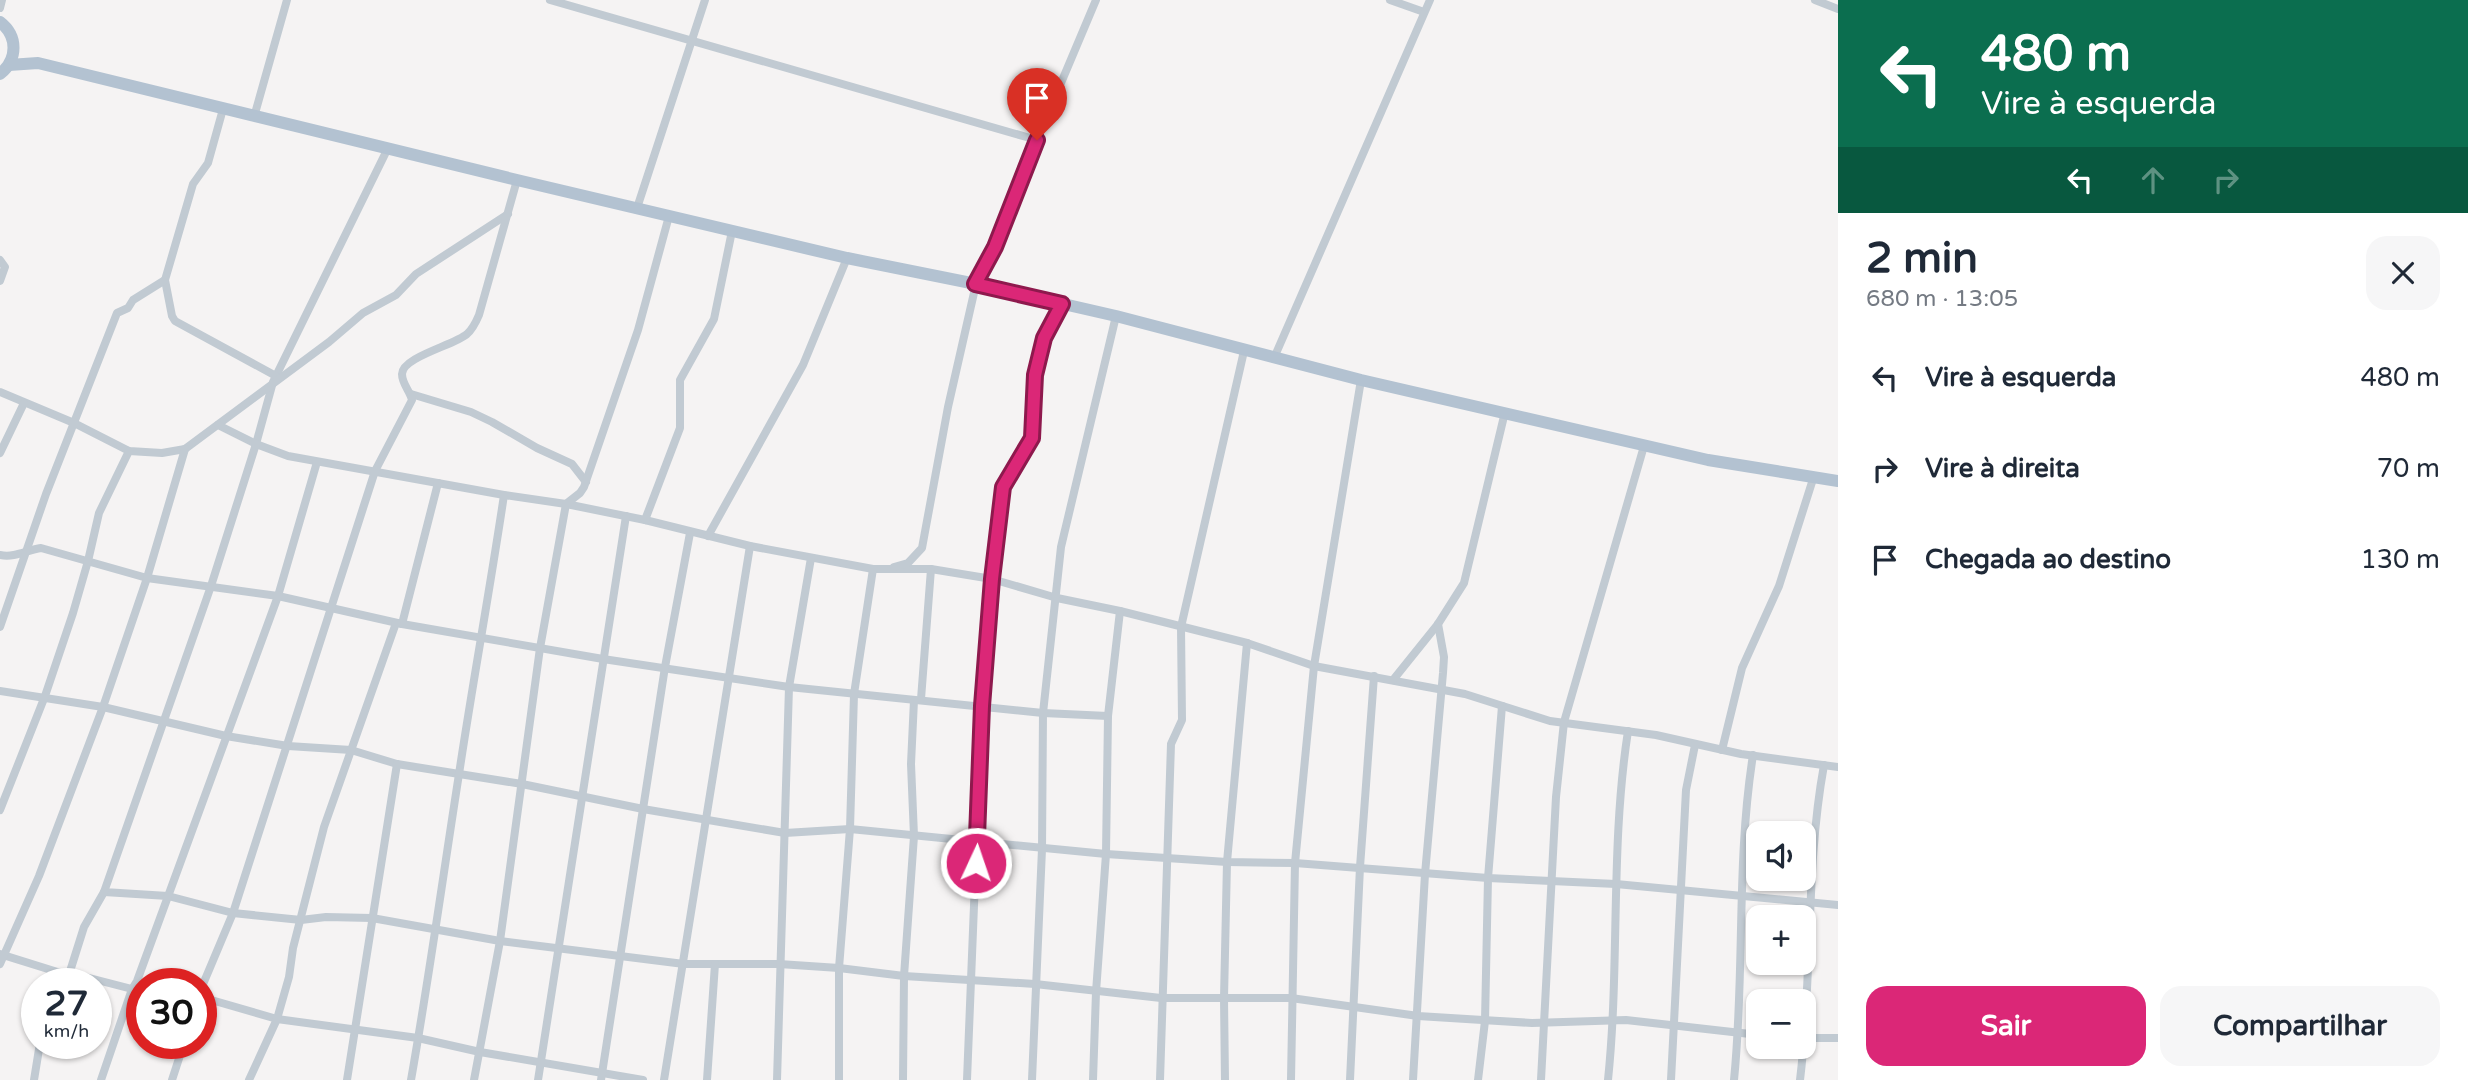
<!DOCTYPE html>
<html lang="pt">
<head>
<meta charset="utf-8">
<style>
  body { margin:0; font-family:"Varela Round",sans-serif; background:#f6f6f7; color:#1f2937; height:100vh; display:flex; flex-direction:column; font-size:26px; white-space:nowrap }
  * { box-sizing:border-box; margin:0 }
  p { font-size:23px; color:#747a83 }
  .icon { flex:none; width:38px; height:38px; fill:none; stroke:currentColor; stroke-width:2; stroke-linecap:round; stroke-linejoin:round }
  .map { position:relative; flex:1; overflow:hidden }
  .drawer { display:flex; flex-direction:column; background:#fff; width:630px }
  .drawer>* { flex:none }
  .banner { background:#0b6e4f; color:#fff; overflow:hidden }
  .tools { position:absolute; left:1746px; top:821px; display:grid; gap:14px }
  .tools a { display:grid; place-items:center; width:70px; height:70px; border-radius:14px; background:#fff; box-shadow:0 2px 5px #0004; font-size:35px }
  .speed { position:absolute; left:21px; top:968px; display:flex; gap:14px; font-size:35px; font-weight:700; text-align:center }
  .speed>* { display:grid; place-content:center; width:91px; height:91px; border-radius:50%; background:#fff; box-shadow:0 2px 5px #0004; line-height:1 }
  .speed small { font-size:18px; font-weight:400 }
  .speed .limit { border:10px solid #d22; background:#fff; color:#111 }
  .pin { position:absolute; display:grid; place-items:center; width:60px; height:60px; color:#fff; margin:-72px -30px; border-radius:50% 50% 50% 0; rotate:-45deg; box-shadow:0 0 7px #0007 }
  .pin .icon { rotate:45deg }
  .me { position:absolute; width:77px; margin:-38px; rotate:3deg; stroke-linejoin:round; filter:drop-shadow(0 0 5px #0008) }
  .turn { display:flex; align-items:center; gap:24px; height:147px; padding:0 28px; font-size:32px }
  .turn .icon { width:91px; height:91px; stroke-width:2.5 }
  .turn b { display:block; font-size:49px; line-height:60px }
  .lanes { display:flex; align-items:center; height:66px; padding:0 28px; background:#0003; justify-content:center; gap:35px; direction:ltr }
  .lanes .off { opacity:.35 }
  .round { display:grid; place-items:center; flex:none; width:74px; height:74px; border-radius:21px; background:#f6f6f7 }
  .overview { display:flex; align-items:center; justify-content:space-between; height:119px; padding:0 28px }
  h1 { font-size:42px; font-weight:800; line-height:52px }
  .primary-button { display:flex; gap:14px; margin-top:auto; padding:14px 28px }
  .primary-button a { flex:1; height:80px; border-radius:21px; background:#db2777; color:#fff; font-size:28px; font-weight:800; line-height:80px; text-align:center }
  .primary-button a+a { background:#f6f6f7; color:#1f2937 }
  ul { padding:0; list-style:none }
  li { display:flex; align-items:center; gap:21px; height:91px; padding:0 28px }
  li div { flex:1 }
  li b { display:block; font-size:26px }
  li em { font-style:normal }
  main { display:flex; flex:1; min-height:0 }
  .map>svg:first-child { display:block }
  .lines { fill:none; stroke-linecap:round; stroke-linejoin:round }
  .minor { stroke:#c1cad2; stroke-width:8 }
  .primary { stroke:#b3c2d1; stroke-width:12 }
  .route-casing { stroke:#8e194d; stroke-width:18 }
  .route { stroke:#db2777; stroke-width:12 }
</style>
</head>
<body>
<main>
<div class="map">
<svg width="1838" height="1080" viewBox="0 0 1838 1080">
  <rect width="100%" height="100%" fill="#f5f3f3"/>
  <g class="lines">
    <g class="minor">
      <polyline points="550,0 1037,140"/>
      <polyline points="1390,0 1424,12"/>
      <polyline points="1815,0 1838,9"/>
      <polyline points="0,8 2,0"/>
      <polyline points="254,117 287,0"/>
      <polyline points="387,150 273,382 256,444 211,586 104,892 168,896 233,913 301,920 326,917 372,918 500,941 684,964 779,964 839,968 904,976 1035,984 1161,998 1291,998 1418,1016 1532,1023 1626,1020 1759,1035"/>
      <polyline points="637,208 705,0"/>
      <polyline points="0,260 5,267 0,281"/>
      <polyline points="165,280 172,316 175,321 276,376"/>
      <polyline points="1274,358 1430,0"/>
      <polyline points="0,392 74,423 129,451 162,453 185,449 329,342 363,313 396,295 416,274 508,214"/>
      <polyline points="411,394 471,412 492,422 537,448 572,464 586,482"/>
      <polyline points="218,425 256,444 288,456 504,495 566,504 645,520 750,546 873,569 931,569 992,579 1057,598 1120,611 1247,643 1314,666 1465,694 1550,721 1656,735 1741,754 1838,767"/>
      <polyline points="0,453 24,403"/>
      <polyline points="645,520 680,428 680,380 714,319 732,231"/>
      <polyline points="708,536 803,365 847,258"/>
      <path d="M0,555C15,558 27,550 41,548L147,578L278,596L402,624L603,659L789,687L1043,713L1108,716"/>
      <polyline points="894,567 908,563 922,548 948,407 976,284 995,247 1037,140 1096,0"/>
      <polyline points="402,624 438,483"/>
      <polyline points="0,627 46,494 117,313 128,308 133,300 165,280 193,184 208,163 223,109"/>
      <polyline points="1393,680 1438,624 1464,583 1505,412"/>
      <polyline points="0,691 103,707 226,736 288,746 351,750 397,764 522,784 643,809 785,833 850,829 1106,854 1227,862 1295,863 1488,878 1616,884 1838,905"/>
      <polyline points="921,699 931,569"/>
      <polyline points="1722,750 1742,668 1779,586 1813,479"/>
      <polyline points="0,810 45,696 73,613 88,561 99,513 129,451"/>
      <polyline points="0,954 64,974 70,973 132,989"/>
      <polyline points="0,964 39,876 103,707 147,578 185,449"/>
      <polyline points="66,984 84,927 104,892"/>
      <path d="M201,989L233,913L375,471L412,400C410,391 402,384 402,374C402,357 455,345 467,334C473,329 476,322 479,315L517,180"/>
      <polyline points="201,997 277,1019 418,1038 480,1052 643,1080"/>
      <polyline points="1804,1038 1838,1038"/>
      <polyline points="34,1080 40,1043"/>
      <polyline points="101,1080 132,989 137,981 278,596 317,462"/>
      <polyline points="172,1080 184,1043"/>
      <polyline points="249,1080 277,1019 289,977 293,948 324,827 396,623"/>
      <polyline points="347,1080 397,764"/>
      <path d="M411,1080C429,978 443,876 459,774C473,681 490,589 504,495"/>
      <polyline points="474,1080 500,941 540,648 566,504 580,493 584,487 638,330 669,216"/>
      <polyline points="538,1080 626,516"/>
      <polyline points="601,1080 665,667 690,533"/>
      <polyline points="664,1080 750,546"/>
      <polyline points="707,1080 715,964"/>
      <polyline points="777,1080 789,687 811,558"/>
      <polyline points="839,1080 839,968 850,829 854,694 873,569"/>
      <polyline points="903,1080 904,976 914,836 911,764 914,700"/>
      <polyline points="967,1080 982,706 992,579 1003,487 1032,438 1035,375 1044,338 1062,304"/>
      <polyline points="1032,1080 1042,849 1043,713 1061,547 1116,316"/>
      <polyline points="1093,1080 1096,992 1106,854 1108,716 1120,611"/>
      <polyline points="1160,1080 1171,744 1182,720 1181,627 1244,351"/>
      <polyline points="1225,1080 1224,998 1227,862 1247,643"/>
      <polyline points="1291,1080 1295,863 1314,666 1361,380"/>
      <polyline points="1350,1080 1360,867 1374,676"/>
      <polyline points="1413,1080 1425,874 1443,673 1444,657 1438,624"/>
      <polyline points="1478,1080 1485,1021 1488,878 1502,706"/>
      <polyline points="1541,1080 1556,797 1564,722 1644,446"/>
      <path d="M1608,1080C1620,964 1610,847 1628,731"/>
      <polyline points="1671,1080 1686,790 1695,745"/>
      <path d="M1734,1080C1745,972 1736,862 1753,755"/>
      <path d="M1800,1080C1813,975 1805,869 1824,765"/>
    </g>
    <g class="primary">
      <path d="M0,22C18,36 18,59 0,74"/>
      <polyline points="9,65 38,63 517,180 847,258 976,284 1116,316 1361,380 1708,460 1838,481"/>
    </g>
  </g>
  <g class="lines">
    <defs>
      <polyline id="route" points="976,863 982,706 992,579 1003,487 1032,438 1035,375 1044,338 1062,304 975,284 995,247 1037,140"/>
    </defs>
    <use href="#route" class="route-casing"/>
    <use href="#route" class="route"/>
  </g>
</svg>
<div class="tools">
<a><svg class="icon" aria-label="sound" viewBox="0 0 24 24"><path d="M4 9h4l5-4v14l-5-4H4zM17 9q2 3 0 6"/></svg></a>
<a>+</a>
<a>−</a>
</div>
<div class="speed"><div>27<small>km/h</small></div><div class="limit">30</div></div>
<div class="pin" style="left:1037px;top:140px;background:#d93025"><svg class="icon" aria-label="arrive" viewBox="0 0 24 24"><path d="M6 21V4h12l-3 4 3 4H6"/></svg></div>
<svg class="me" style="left:976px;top:863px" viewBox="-20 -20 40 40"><circle r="17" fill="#db2777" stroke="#fff" stroke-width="3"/><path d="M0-11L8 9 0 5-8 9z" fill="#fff"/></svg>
</div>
<section class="drawer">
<div class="banner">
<div class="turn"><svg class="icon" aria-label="left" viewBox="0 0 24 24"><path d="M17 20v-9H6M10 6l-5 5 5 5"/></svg><div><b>480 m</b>Vire à esquerda</div></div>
<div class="lanes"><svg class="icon" aria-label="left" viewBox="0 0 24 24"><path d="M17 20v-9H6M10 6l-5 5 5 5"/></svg><svg class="icon off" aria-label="ahead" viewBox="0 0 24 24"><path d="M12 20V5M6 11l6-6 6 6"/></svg><svg class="icon off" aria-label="right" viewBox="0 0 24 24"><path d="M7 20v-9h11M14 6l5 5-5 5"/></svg></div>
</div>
<div class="overview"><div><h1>2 min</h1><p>680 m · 13:05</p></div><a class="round"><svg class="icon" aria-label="close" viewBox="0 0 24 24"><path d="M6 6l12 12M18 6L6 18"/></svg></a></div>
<ul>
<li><svg class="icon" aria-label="left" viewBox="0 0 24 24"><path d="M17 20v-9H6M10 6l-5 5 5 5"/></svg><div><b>Vire à esquerda</b></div><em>480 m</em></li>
<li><svg class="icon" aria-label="right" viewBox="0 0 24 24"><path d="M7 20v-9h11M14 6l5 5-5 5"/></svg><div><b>Vire à direita</b></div><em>70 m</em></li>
<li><svg class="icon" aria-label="arrive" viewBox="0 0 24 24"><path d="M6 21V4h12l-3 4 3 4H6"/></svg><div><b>Chegada ao destino</b></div><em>130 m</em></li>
</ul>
<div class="primary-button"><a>Sair</a><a>Compartilhar</a></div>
</section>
</main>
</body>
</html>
